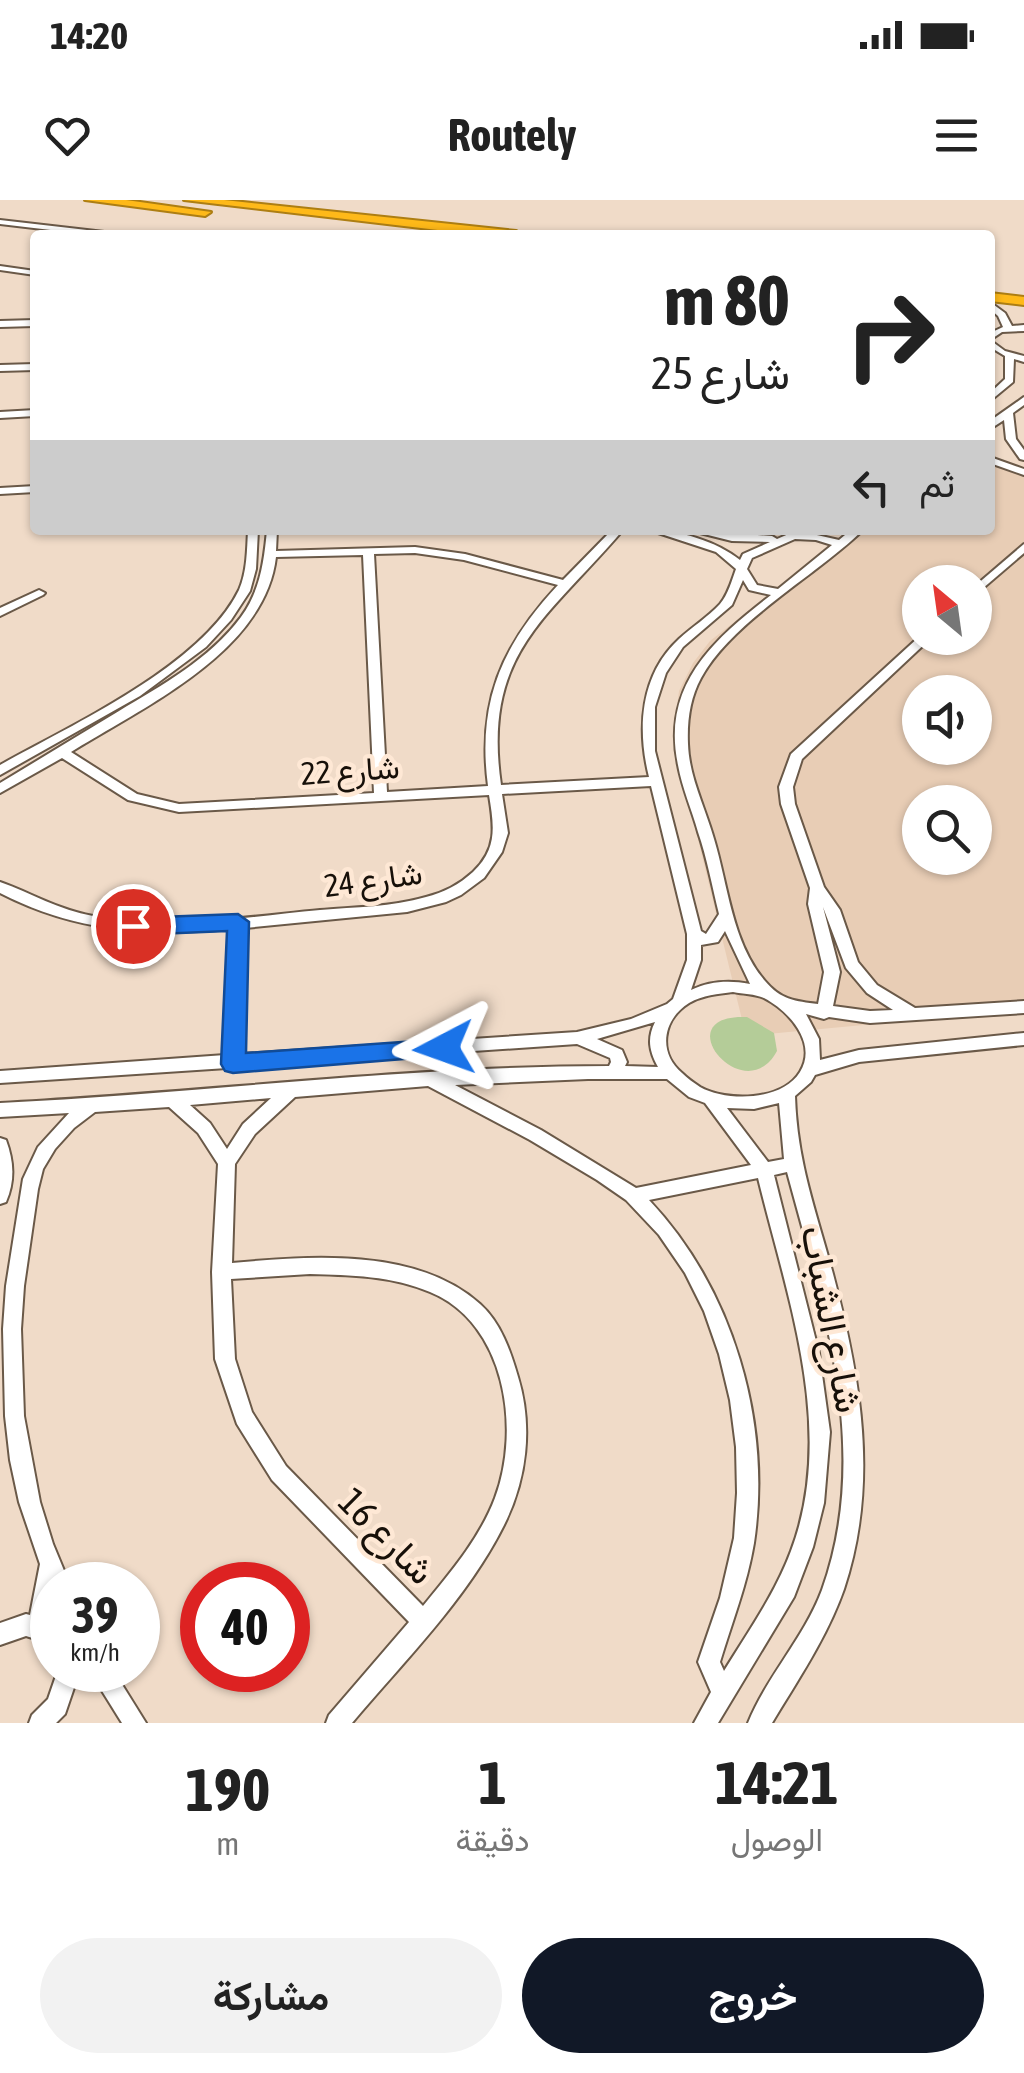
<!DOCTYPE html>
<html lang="ar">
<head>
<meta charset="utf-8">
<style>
  body { margin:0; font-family:"Asap Condensed",Vazirmatn,sans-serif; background:#f2f2f2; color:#222; direction:rtl; height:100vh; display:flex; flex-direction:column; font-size:38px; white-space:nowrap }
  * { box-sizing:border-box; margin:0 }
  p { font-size:32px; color:#767676 }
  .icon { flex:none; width:55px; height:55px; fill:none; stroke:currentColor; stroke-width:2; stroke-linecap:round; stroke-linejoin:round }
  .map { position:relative; height:1523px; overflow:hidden; direction:ltr }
  .details { display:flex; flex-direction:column; background:#fff; flex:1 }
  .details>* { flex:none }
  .hud { position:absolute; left:30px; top:30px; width:965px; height:305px; border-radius:10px; box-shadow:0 2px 8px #0004; direction:rtl; background:#fff; color:#222; overflow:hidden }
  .needle { width:65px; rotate:331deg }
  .buttons { position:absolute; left:902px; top:365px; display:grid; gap:20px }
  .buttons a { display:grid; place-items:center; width:90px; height:90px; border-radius:50%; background:#fff; box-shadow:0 2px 8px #0004; font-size:50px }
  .speed { position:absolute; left:30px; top:1362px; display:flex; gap:20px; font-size:50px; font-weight:700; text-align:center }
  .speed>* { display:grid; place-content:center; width:130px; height:130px; border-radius:50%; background:#fff; box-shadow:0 2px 8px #0004; line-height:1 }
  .speed small { font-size:25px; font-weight:400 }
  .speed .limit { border:15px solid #d22; background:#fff; color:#111 }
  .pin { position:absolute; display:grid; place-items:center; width:85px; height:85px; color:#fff; margin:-42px; border:5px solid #fff; border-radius:50%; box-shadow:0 2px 10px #0007 }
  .me { position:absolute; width:110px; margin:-55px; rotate:266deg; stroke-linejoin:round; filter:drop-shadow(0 0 8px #0008) }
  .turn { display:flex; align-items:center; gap:35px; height:210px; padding:0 40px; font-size:45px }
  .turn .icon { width:130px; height:130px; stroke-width:2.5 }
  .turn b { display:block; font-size:70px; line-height:85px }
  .then { display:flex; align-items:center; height:95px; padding:0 40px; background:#0003; gap:20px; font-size:38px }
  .eta { display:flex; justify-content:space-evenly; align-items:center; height:170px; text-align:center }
  .eta b { font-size:60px; font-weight:700; line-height:70px }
  .primary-button { display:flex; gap:20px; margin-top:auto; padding:20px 40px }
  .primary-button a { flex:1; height:115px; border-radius:60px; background:#111827; color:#fff; font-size:40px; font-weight:700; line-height:115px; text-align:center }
  .primary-button a+a { background:#f2f2f2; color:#222 }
  .status { display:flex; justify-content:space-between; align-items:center; height:70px; padding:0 50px; background:#fff; direction:ltr }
  .status svg { height:28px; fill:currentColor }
  header { display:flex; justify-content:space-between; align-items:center; height:130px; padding:0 40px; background:#fff; font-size:45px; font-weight:700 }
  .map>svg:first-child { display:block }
  .built { fill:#e8cdb5; fill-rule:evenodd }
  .green { fill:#b4cc98 }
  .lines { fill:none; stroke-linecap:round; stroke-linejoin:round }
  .minor-casing { stroke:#6a5948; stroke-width:4 }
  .highway-casing { stroke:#ad7e13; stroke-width:4 }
  .minor { fill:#fff; fill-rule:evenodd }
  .highway { fill:#feb919; fill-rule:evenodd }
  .route { fill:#1a73e8; stroke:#114b97; stroke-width:2.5 }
  .labels { text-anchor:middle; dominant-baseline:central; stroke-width:9; stroke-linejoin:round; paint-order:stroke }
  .street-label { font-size:32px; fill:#171009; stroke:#fee8d5 }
  .near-street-label { font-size:38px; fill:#171009; stroke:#fee8d5 }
</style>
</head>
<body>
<div class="status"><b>14:20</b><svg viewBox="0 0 49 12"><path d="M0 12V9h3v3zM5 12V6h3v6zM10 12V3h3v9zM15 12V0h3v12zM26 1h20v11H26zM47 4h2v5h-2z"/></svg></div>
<header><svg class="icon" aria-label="menu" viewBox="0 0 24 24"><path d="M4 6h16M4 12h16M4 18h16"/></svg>Routely<svg class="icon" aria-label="heart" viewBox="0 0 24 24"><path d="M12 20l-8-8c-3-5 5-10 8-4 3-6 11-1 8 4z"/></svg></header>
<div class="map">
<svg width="1024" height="1523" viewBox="0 0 1024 1523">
  <rect width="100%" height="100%" fill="#f0dbc8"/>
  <path class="built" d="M990,258L1024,270V810L746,836L673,537L679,491L693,463L710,441L852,330H990ZM920,382H975V438H920ZM920,492H975V548H920ZM920,602H975V658H920Z"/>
  <path class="green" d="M747,817L774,833L777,851C744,912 663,813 747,817Z"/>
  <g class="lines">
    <defs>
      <g id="minor">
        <polygon points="0,20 113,33 117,35 93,35 0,24"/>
        <polygon points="0,66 35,71 35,75 0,70"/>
        <polygon points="990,102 1005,113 1012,126 1024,125 1024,131 1002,132 990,140 990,133 1003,127 998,116 990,109"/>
        <polygon points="35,120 35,126 0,127 0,121"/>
        <polygon points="990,140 1005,151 1024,156 1024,162 1014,159 1013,182 990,201 990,193 1005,179 1005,156 990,147"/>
        <polygon points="35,164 35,170 0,171 0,165"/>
        <polygon points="1024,197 1024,205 1013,213 1016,239 1024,250 1024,260 1020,259 1006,239 1004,220 990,229 990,221"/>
        <polygon points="35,210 35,216 0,218 0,212"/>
        <polygon points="990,257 1024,269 1024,275 990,263"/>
        <polygon points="35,286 35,292 0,294 0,288"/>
        <path d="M248,330H258L256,369L250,391L231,420L206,447L140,496L0,575V565C71,525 202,466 239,390C247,372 247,350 248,330Z"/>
        <path d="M267,330H277L276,351L415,347L465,354L563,380L612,330H623C547,419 482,453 501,585L649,577C637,529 640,475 679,439C692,427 708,417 720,404C728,395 732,380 736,369L716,352L649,330C679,330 716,341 740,360L743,354L770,342L732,341L688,330L772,336L777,339L798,330H812L808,333L839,340L851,330H863C817,375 731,422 701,478C690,498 687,521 688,544C689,577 705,607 714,639C728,685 732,743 765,781C781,800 795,801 818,804L824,772L808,704L810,688L781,604L779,587L791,554L920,436L931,438L802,559L793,587L795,604L824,687L840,710L858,762L877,785L915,808L1024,801V813L870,823L829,817L824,819L806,814L819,839L820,860L859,850L1024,833V845L859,862L815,875L811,882L795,896C797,962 816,1011 833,1074C861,1179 879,1284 844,1389C827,1437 798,1480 772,1523H748C767,1476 804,1438 822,1390C872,1251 824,1109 787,972L774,975L819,1153L830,1232L824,1303L813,1347L794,1397L718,1523H694L711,1492L698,1462L720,1398L734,1338L737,1293L736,1247L730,1200L719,1154L704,1111L685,1073L659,1035L626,1000L597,980L530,940L428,886L295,897L255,934L235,964L232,1063C309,1056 417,1047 480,1104C501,1123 510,1150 518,1177C533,1226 527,1279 504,1325C467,1399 405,1460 352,1523H326L329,1515L409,1422L272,1280L237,1224L215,1159L212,1072L218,964L198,933L169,907L95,912L74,928L55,949L43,969L38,989L24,1086L21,1129L24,1216L40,1302L53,1344L70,1385H52L51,1422L52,1444L26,1436L0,1445V1423L26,1414L30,1415L40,1364L19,1302L10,1260L5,1216L3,1129L6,1086L23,979L38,947L69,913L0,917V903C203,893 406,866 609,866L611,862L610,858L577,844L239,867L233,870L227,868L0,883V871L225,855L230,729C147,736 76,732 0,693V682C31,693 59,710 93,716C168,730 246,717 320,710C355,707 392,707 426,697C443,693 460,684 473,672C498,648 494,626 489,595L179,612L128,600L62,558L0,593V583C40,559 79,535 119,511C162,485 210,459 241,417C260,391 264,362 267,330ZM795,339L816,340L832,345L778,389L757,385L747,369L752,358ZM415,353L464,360L558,385C501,446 477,503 488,586L387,592L374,354ZM363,355L374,593L179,604L137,594L71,552C143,507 265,452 276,357ZM743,380L749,390L771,395C714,439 661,485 678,565C682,588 692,610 698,632C707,658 712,686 719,714L706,734L701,731L655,551V507L666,473L683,447L732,405ZM651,586L687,734V760L673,799L667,804L631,819L577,832L241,854L245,728L407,712L446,702L461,695L484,678L502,652L508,633L502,594ZM823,707L846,768L867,793L893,810L870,811L833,806L840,772ZM725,731L750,784C729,780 710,781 691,790L701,760V745L718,742ZM733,792C743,794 755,794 764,798C789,811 818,843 800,872C782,901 727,902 700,887C694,883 687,878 682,873C658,853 662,820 689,803C703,795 718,794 733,792ZM655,822C647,838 649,851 658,867L625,866L627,862L622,850L597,839ZM588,879H667L689,897L705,903L751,965L636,988L541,930L455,885ZM271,898L243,924L227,949L210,923L190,905ZM779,903L784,959L768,962L727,908L754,909ZM758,978C787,1097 837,1230 791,1351C775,1394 748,1432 724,1471L720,1462C732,1422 747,1385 754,1343C772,1222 733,1089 649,1000ZM310,1074C351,1075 392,1076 430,1092C506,1123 521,1229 495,1298C480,1338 450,1373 423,1406L286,1266L252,1212L235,1159L231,1079Z"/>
        <polygon points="1024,344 1024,353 975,395 975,386"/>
        <polygon points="39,390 45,393 43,395 0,416 0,408"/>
        <path d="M0,938L6,940C14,962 15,981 6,1002L0,1004Z"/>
        <polygon points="58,1470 80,1470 65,1514 56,1523 29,1523 32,1515 48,1499"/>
        <polygon points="89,1470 113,1470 146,1523 122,1523"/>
      </g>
      <g id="highway">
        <polygon points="85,0 126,0 211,12 205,16"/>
        <polygon points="184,0 224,0 516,31 522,35 480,35"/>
        <polygon points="990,93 1024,97 1024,105 990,101"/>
      </g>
    </defs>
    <use href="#minor" class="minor-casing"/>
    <use href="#highway" class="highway-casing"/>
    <use href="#minor" class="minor"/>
    <use href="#highway" class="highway"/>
  </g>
  <polygon class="route" points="238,714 249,722 246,853 444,839 452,842 456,848 452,855 233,873 225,871 221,864 227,731 133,735 122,726 133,718"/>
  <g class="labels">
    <g class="street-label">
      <text transform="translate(350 570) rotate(-4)">شارع 22</text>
      <text transform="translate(373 679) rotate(-8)">شارع 24</text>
    </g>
    <g class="near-street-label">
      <text transform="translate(832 1119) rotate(79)">شارع الشباب</text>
      <text transform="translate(387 1336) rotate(45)">شارع 16</text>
    </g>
  </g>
</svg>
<div class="buttons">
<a><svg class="needle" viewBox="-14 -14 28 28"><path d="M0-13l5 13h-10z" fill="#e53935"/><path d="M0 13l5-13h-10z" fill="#767676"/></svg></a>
<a><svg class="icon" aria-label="sound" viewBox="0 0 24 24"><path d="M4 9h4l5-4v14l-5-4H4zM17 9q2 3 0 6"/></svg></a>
<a><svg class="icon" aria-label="search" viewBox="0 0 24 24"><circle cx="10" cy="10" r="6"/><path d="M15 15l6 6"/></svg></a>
</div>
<div class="speed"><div>39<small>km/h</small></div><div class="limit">40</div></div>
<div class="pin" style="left:133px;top:726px;background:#d93025"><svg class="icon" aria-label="arrive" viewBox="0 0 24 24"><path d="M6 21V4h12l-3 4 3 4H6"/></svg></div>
<svg class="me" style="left:444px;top:848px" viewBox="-20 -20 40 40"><path d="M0-17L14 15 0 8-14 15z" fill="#1a73e8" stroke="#fff" stroke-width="4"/></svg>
<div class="hud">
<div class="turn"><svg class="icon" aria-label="right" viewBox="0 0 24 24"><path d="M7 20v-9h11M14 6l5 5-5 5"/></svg><div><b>80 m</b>شارع 25</div></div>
<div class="then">ثم<svg class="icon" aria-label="left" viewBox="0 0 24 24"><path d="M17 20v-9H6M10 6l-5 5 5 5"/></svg></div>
</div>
</div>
<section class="details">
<div class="eta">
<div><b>14:21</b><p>الوصول</p></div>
<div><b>1</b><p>دقيقة</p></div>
<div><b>190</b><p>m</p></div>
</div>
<div class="primary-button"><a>خروج</a><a>مشاركة</a></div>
</section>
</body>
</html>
